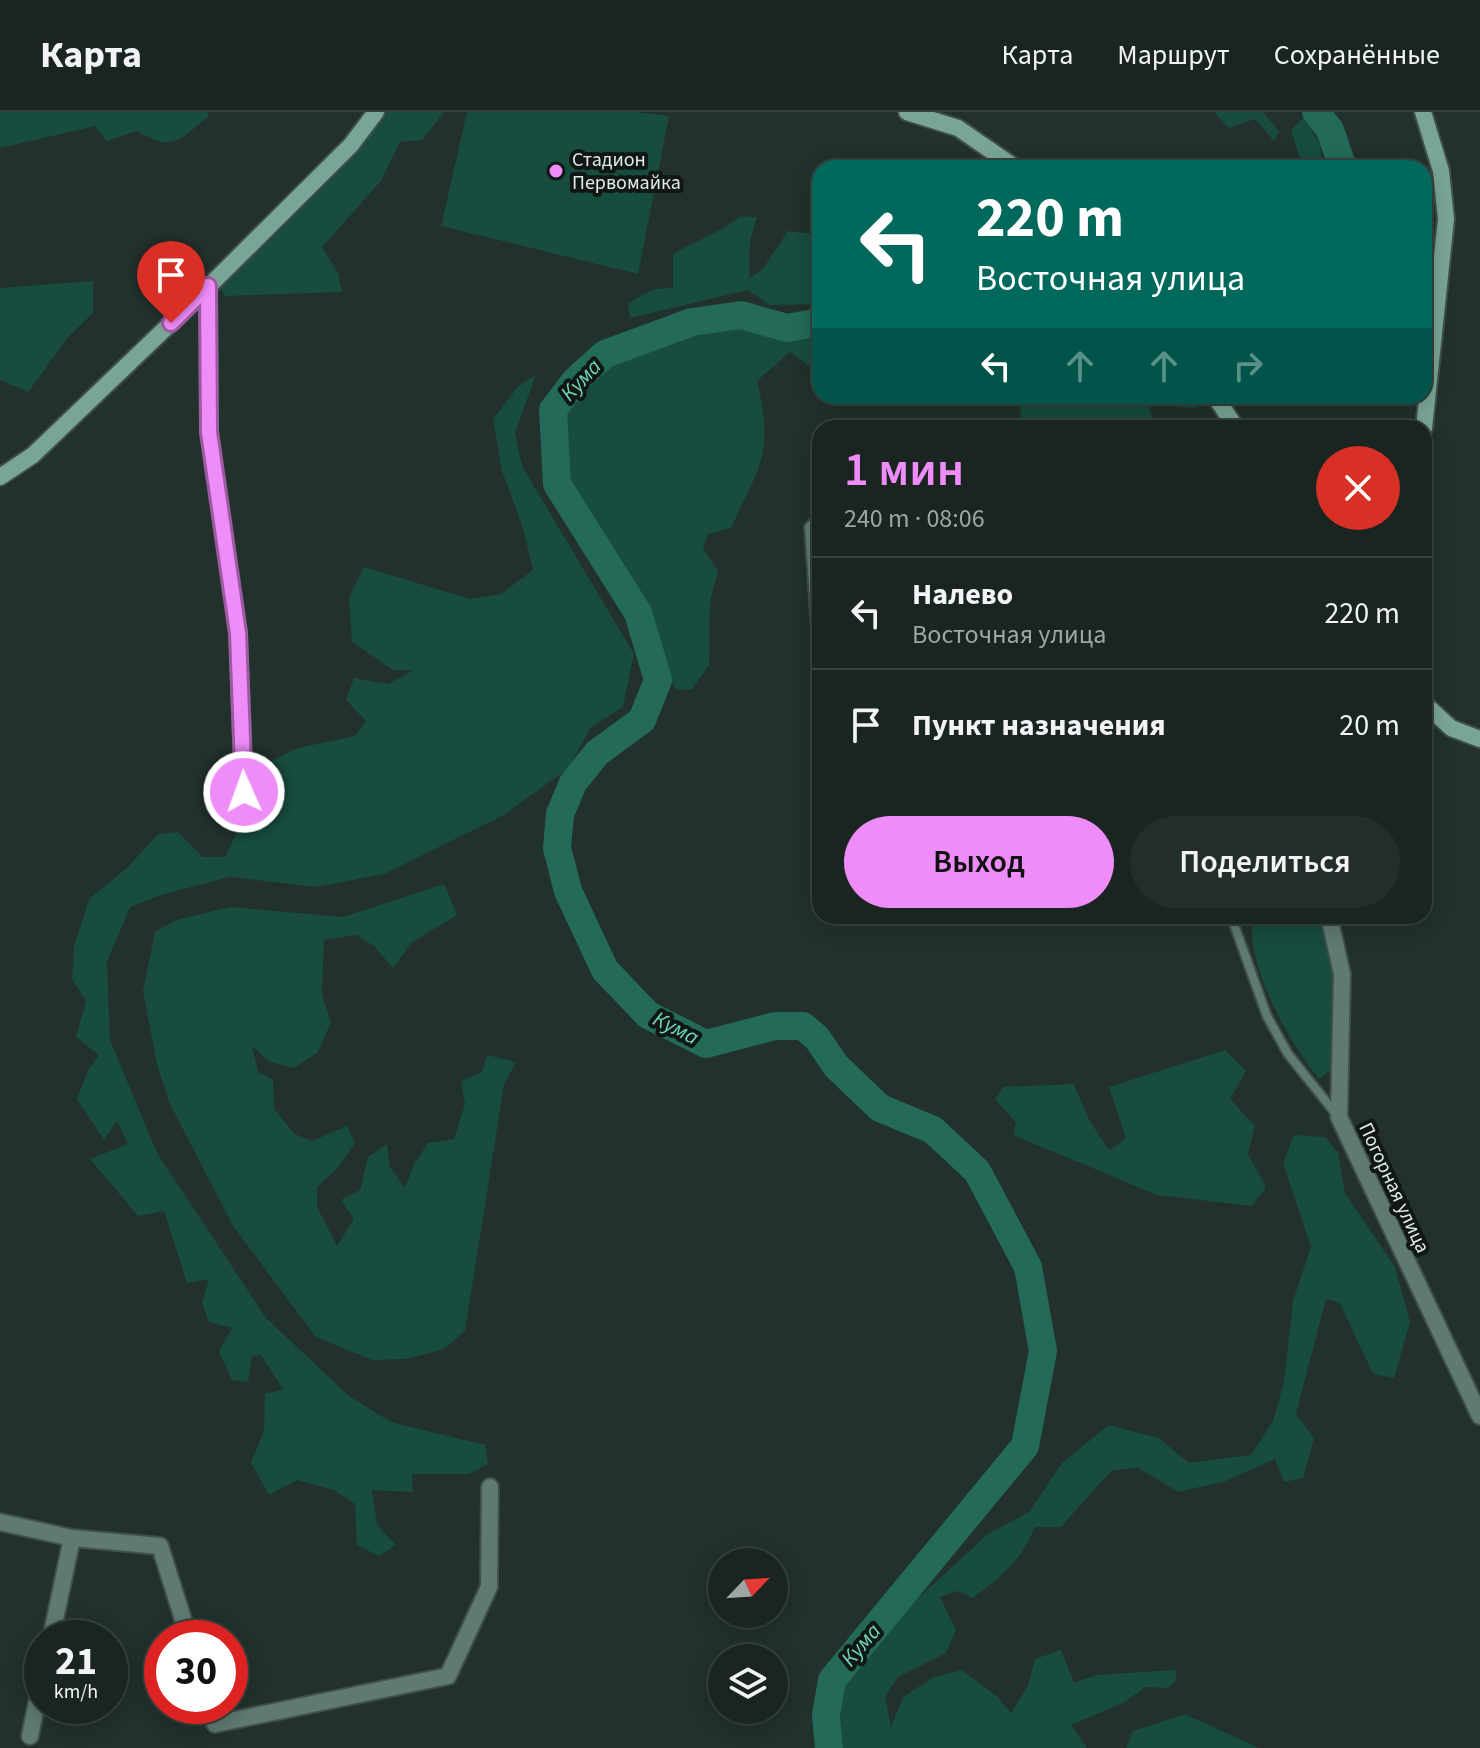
<!DOCTYPE html>
<html lang="ru">
<head>
<meta charset="utf-8">
<style>
  body { margin:0; font-family:"Source Sans 3",sans-serif; background:#232d2a; color:#f1f3f6; height:100vh; display:flex; flex-direction:column; font-size:30px; white-space:nowrap }
  * { box-sizing:border-box; margin:0 }
  p { font-size:26px; color:#9fa5a5 }
  .icon { flex:none; width:44px; height:44px; fill:none; stroke:currentColor; stroke-width:2; stroke-linecap:round; stroke-linejoin:round }
  .map { position:relative; flex:1; overflow:hidden }
  .details { position:absolute; left:812px; top:308px; width:620px; height:504px; display:flex; flex-direction:column; background:#1a2521; border-radius:24px; box-shadow:0 4px 20px #0003,0 0 0 2px #38423f }
  .details>* { flex:none }
  .banner { position:absolute; left:812px; top:48px; width:620px; height:244px; border-radius:24px; box-shadow:0 4px 20px #0003,0 0 0 2px #38423f; background:#00695c; color:#fff; overflow:hidden }
  .needle { width:52px; rotate:65deg }
  .tools { position:absolute; left:708px; top:1436px; display:grid; gap:16px }
  .tools a { display:grid; place-items:center; width:80px; height:80px; border-radius:50%; background:#1a2521; box-shadow:0 4px 20px #0003,0 0 0 2px #38423f; font-size:40px }
  .speed { position:absolute; left:24px; top:1508px; display:flex; gap:16px; font-size:40px; font-weight:700; text-align:center }
  .speed>* { display:grid; place-content:center; width:104px; height:104px; border-radius:50%; background:#1a2521; box-shadow:0 4px 20px #0003,0 0 0 2px #38423f; line-height:1 }
  .speed small { font-size:20px; font-weight:400 }
  .speed .limit { border:12px solid #d22; background:#fff; color:#111 }
  .pin { position:absolute; display:grid; place-items:center; width:68px; height:68px; color:#fff; margin:-82px -34px; border-radius:50% 50% 50% 0; rotate:-45deg; box-shadow:0 0 8px #0007 }
  .pin .icon { rotate:45deg }
  .me { position:absolute; width:88px; margin:-44px; rotate:358deg; stroke-linejoin:round; filter:drop-shadow(0 0 6px #0008) }
  .turn { display:flex; align-items:center; gap:28px; height:168px; padding:0 32px; font-size:36px }
  .turn .icon { width:104px; height:104px; stroke-width:2.5 }
  .turn b { display:block; font-size:56px; line-height:68px }
  .lanes { display:flex; align-items:center; height:76px; padding:0 32px; background:#0003; justify-content:center; gap:40px; direction:ltr }
  .lanes .off { opacity:.35 }
  .round { display:grid; place-items:center; flex:none; width:84px; height:84px; border-radius:42px; background:#232d2a }
  .head { display:flex; align-items:center; justify-content:space-between; height:136px; padding:0 32px }
  h1 { font-size:48px; font-weight:600; line-height:60px; color:#ee8cf8 }
  .action { display:flex; gap:16px; margin-top:auto; padding:16px 32px }
  .action a { flex:1; height:92px; border-radius:48px; background:#ee8cf8; color:#111; font-size:32px; font-weight:600; line-height:92px; text-align:center }
  .action a+a { background:#232d2a; color:#f1f3f6 }
  ul { padding:0; list-style:none }
  li { display:flex; align-items:center; gap:24px; height:112px; padding:0 32px; border-top:2px solid #38423f }
  li div { flex:1 }
  li b { display:block; font-size:30px }
  li em { font-style:normal }
  header { display:flex; align-items:center; gap:48px; box-sizing:border-box; height:112px; padding:0 40px; background:#1a2521; border-bottom:2px solid #38423f }
  header strong { font-size:38px }
  nav { display:flex; gap:44px; margin-inline-start:auto; font-size:28px }
  .map>svg:first-child { display:block }
  .green { fill:#174c3f }
  .lines { fill:none; stroke-linecap:round; stroke-linejoin:round }
  .river { stroke:#236a59; stroke-width:28 }
  .lane-casing { stroke:#404f4a; stroke-width:12 }
  .street-casing { stroke:#404f4a; stroke-width:20 }
  .secondary-casing { stroke:#404f4a; stroke-width:20 }
  .lane { stroke:#5e7a71; stroke-width:8 }
  .street { stroke:#5e7a71; stroke-width:16 }
  .secondary { stroke:#79a597; stroke-width:16 }
  .route-casing { stroke:#9b5ba1; stroke-width:20 }
  .route { stroke:#ee8cf8; stroke-width:14 }
  .poi-dot { fill:#ee8cf8; stroke:#111715; stroke-width:3 }
  .labels { text-anchor:middle; dominant-baseline:central; stroke-width:8; stroke-linejoin:round; paint-order:stroke }
  .poi-label { font-size:20px; fill:#e0eae7; stroke:#111715; text-anchor:start }
  .street-label { font-size:20px; fill:#e0eae7; stroke:#111715 }
  .water-label { font-size:22px; font-style:italic; fill:#6ed6ba; stroke:#111715 }
</style>
</head>
<body>
<header>
<strong>Карта</strong>
<nav><a>Карта</a><a>Маршрут</a><a>Сохранённые</a></nav>
</header>
<div class="map">
<svg width="1480" height="1636" viewBox="0 0 1480 1636">
  <rect width="100%" height="100%" fill="#22312c"/>
  <g class="green">
    <path d="M0,0H208L209,4C179,28 173,41 137,19L107,29L95,14L0,36Z"/>
    <polygon points="387,0 444,0 422,28 400,30 381,69 322,135 338,161 342,180 225,184 220,175 364,29"/>
    <polygon points="467,0 636,0 669,4 638,162 441,114"/>
    <polygon points="1214,0 1263,0 1279,19 1274,29 1255,7 1229,16"/>
    <polygon points="1303,6 1320,32 1323,56 1303,56 1291,18"/>
    <path d="M741,104L757,105L750,128L749,166L762,158L788,119L820,123V192L770,193L748,178L630,206L628,191L654,177L673,176V142C697,128 720,121 741,104Z"/>
    <polygon points="93,169 93,201 69,224 28,280 0,268 0,176"/>
    <path d="M743,213L787,227L820,221V258H814L790,240L757,269C774,342 761,351 731,416L708,422L703,436L718,459L710,489L709,553L692,577L677,578L668,565L648,491L565,373L561,303L611,251L691,221Z"/>
    <polygon points="536,262 515,321 522,354 634,542 623,595 590,616 569,656 502,704 384,762 316,775 230,765 164,782 130,795 107,850 110,928 157,1041 266,1206 349,1284 391,1310 485,1333 488,1352 469,1362 412,1362 413,1380 372,1378 377,1413 396,1433 379,1444 357,1433 355,1392 334,1378 297,1368 269,1383 251,1351 264,1318 265,1282 283,1277 261,1243 252,1244 248,1270 232,1268 219,1239 232,1216 209,1210 202,1191 209,1167 187,1171 164,1099 138,1104 90,1047 128,1032 117,1009 104,1028 77,987 88,958 99,943 76,925 86,889 72,867 74,835 89,787 128,755 158,722 178,720 203,745 225,745 257,681 260,654 298,636 355,624 366,609 346,588 354,566 388,572 414,558 393,558 352,530 349,485 364,455 470,487 501,482 533,458 523,416 502,359 493,307 517,276"/>
    <polygon points="1014,284 1189,284 1198,296 1179,295 1157,285 1149,298 1158,316 1022,316 1020,289"/>
    <polygon points="444,772 457,803 411,831 393,856 374,834 356,823 324,828 322,883 331,910 318,940 294,956 269,950 252,934 258,960 273,968 274,997 295,1022 312,1029 347,1014 355,1031 337,1057 317,1075 317,1095 337,1134 354,1107 341,1088 360,1078 368,1045 387,1032 390,1055 405,1076 414,1052 428,1031 454,1027 465,992 461,969 482,960 487,943 516,950 504,973 465,1219 444,1237 406,1247 372,1248 316,1225 233,1114 169,990 157,952 143,879 155,820 176,808 230,795 343,805"/>
    <path d="M1244,804H1312C1347,841 1334,910 1332,957L1319,967C1289,929 1250,862 1252,813Z"/>
    <polygon points="1225,938 1246,959 1230,987 1255,1014 1248,1042 1266,1075 1252,1094 1157,1083 1013,1023 1016,1011 995,987 1003,975 1074,972 1089,1008 1109,1038 1126,1026 1109,975"/>
    <path d="M1294,1023L1325,1025L1338,1041L1345,1081L1395,1155L1410,1210L1394,1266L1373,1262L1340,1191L1326,1187L1296,1302L1314,1326L1303,1366L1284,1370L1275,1347L1226,1369L1178,1380L1137,1355L1111,1359L1061,1415H1035C1021,1449 1001,1465 973,1486L957,1479L940,1485L956,1518L946,1541L898,1565L885,1584L891,1615L903,1585L934,1565L962,1558L998,1585L1011,1601L1028,1574L1035,1547L1061,1538L1074,1571L1096,1563L1175,1558L1177,1568L1168,1576L1145,1575L1125,1590L1071,1613L1087,1636H843L839,1577L907,1496L988,1422L1029,1400L1062,1351L1109,1313L1159,1326L1189,1351L1251,1343L1273,1309L1284,1270L1293,1189L1311,1135L1283,1051Z"/>
    <polygon points="1185,1602 1259,1636 1126,1636 1133,1619"/>
  </g>
  <g class="lines">
    <g class="river">
      <polyline points="1316,0 1330,18 1343,56"/>
      <polyline points="820,210 787,216 741,203 692,210 605,242 575,269 553,298 557,372 638,501 658,568 642,608 597,641 573,671 560,702 557,736 568,779 605,858 648,903 706,932 775,914 803,914 817,926 836,954 880,996 933,1018 977,1059 1028,1155 1043,1239 1025,1334 832,1568 826,1603 829,1636"/>
    </g>
    <defs>
      <g id="lane">
        <polyline points="820,404 809,415 820,574"/>
        <polyline points="1231,804 1267,904 1288,942 1336,1002"/>
      </g>
      <g id="street">
        <polyline points="208,174 209,320 238,521 244,680"/>
        <polyline points="1329,804 1342,862 1339,1005 1480,1304"/>
        <polyline points="0,1410 72,1426 160,1434 189,1526"/>
        <polyline points="51,1526 72,1426"/>
        <polyline points="209,1594 215,1612 448,1564 489,1475 490,1375"/>
        <polyline points="30,1624 42,1566"/>
      </g>
      <g id="secondary">
        <polyline points="907,0 958,16 1016,56"/>
        <polyline points="1423,0 1441,59 1446,107 1424,316"/>
        <polyline points="1215,284 1236,316"/>
        <polyline points="0,365 33,343 194,189 351,33 376,0"/>
        <polyline points="1424,591 1451,616 1480,627"/>
      </g>
    </defs>
    <use href="#lane" class="lane-casing"/>
    <use href="#street" class="street-casing"/>
    <use href="#secondary" class="secondary-casing"/>
    <use href="#lane" class="lane"/>
    <use href="#street" class="street"/>
    <use href="#secondary" class="secondary"/>
  </g>
  <g class="lines">
    <defs>
      <polyline id="route" points="171,211 208,174 209,320 238,521 244,680"/>
    </defs>
    <use href="#route" class="route-casing"/>
    <use href="#route" class="route"/>
  </g>
  <circle class="poi-dot" cx="556" cy="59" r="8"/>
  <g class="labels">
    <g class="poi-label">
      <text x="572" y="48">Стадион<tspan x="572" dy="23">Первомайка</tspan></text>
    </g>
    <g class="street-label">
      <text transform="translate(1394 1076) rotate(65)">Погорная улица</text>
    </g>
    <g class="water-label">
      <text transform="translate(581 268) rotate(-47)">Кума</text>
      <text transform="translate(676 916) rotate(27)">Кума</text>
      <text transform="translate(861 1533) rotate(-50)">Кума</text>
    </g>
  </g>
</svg>
<div class="tools">
<a><svg class="needle" viewBox="-14 -14 28 28"><path d="M0-13l5 13h-10z" fill="#e53935"/><path d="M0 13l5-13h-10z" fill="#9fa5a5"/></svg></a>
<a><svg class="icon" aria-label="layers" viewBox="0 0 24 24"><path d="M12 4l9 5-9 5-9-5zM3 14l9 5 9-5"/></svg></a>
</div>
<div class="speed"><div>21<small>km/h</small></div><div class="limit">30</div></div>
<div class="pin" style="left:171px;top:211px;background:#d93025"><svg class="icon" aria-label="arrive" viewBox="0 0 24 24"><path d="M6 21V4h12l-3 4 3 4H6"/></svg></div>
<svg class="me" style="left:244px;top:680px" viewBox="-20 -20 40 40"><circle r="17" fill="#ee8cf8" stroke="#fff" stroke-width="3"/><path d="M0-11L8 9 0 5-8 9z" fill="#fff"/></svg>
<div class="banner">
<div class="turn"><svg class="icon" aria-label="left" viewBox="0 0 24 24"><path d="M17 20v-9H6M10 6l-5 5 5 5"/></svg><div><b>220 m</b>Восточная улица</div></div>
<div class="lanes"><svg class="icon" aria-label="left" viewBox="0 0 24 24"><path d="M17 20v-9H6M10 6l-5 5 5 5"/></svg><svg class="icon off" aria-label="ahead" viewBox="0 0 24 24"><path d="M12 20V5M6 11l6-6 6 6"/></svg><svg class="icon off" aria-label="ahead" viewBox="0 0 24 24"><path d="M12 20V5M6 11l6-6 6 6"/></svg><svg class="icon off" aria-label="right" viewBox="0 0 24 24"><path d="M7 20v-9h11M14 6l5 5-5 5"/></svg></div>
</div>
<section class="details">
<div class="head"><div><h1>1 мин</h1><p>240 m · 08:06</p></div><a class="round" style="background:#d93025;color:#fff"><svg class="icon" aria-label="close" viewBox="0 0 24 24"><path d="M6 6l12 12M18 6L6 18"/></svg></a></div>
<ul>
<li><svg class="icon" aria-label="left" viewBox="0 0 24 24"><path d="M17 20v-9H6M10 6l-5 5 5 5"/></svg><div><b>Налево</b><p>Восточная улица</p></div><em>220 m</em></li>
<li><svg class="icon" aria-label="arrive" viewBox="0 0 24 24"><path d="M6 21V4h12l-3 4 3 4H6"/></svg><div><b>Пункт назначения</b></div><em>20 m</em></li>
</ul>
<div class="action"><a>Выход</a><a>Поделиться</a></div>
</section>
</div>
</body>
</html>
